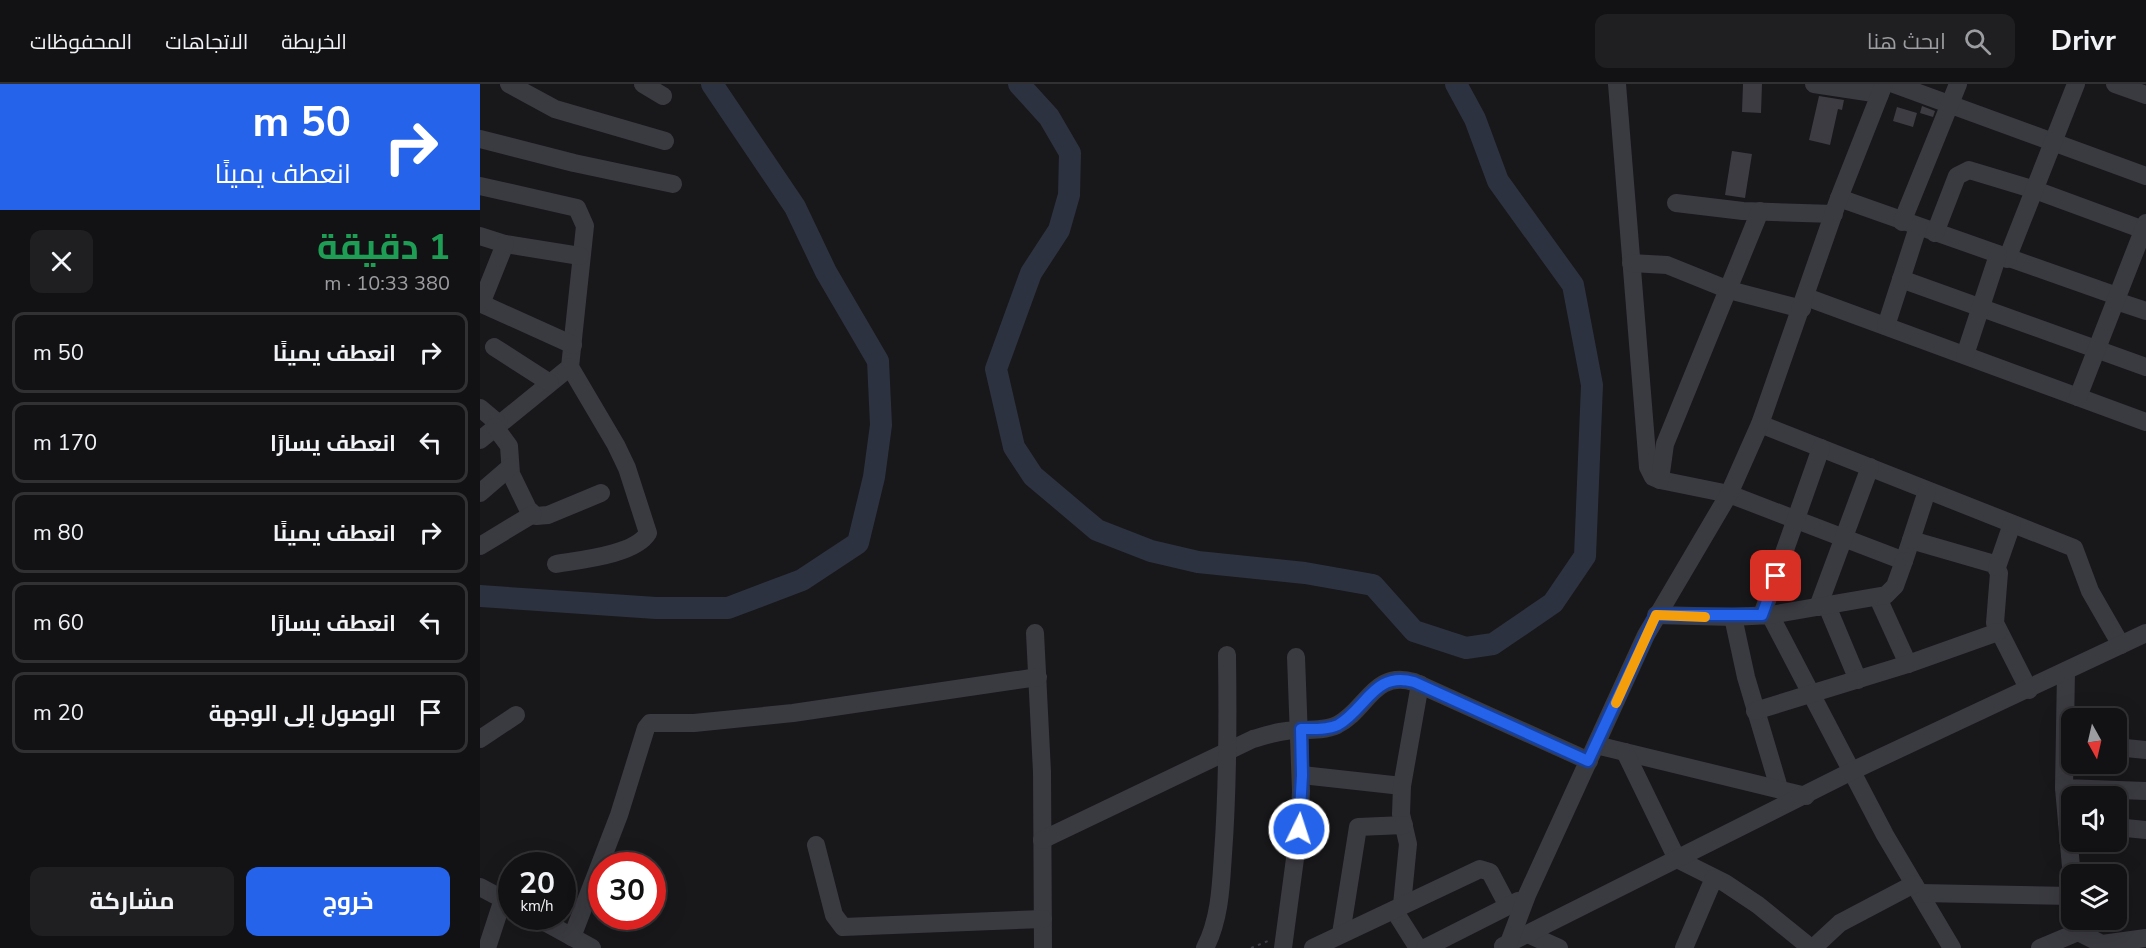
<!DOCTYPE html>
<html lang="ar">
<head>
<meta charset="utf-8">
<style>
  body { margin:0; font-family:"Nunito Sans",Cairo,sans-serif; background:#1f1f22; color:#f1f3f6; direction:rtl; height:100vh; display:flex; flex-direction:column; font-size:22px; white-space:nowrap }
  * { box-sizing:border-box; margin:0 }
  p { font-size:20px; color:#9c9da0 }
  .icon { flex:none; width:33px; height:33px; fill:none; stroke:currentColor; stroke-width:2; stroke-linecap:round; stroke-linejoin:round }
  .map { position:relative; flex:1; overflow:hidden; direction:ltr }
  .details { display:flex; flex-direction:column; background:#121114; width:480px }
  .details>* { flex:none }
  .top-card { background:#2563eb; color:#fff; overflow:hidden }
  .needle { width:39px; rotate:172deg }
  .controls { position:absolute; left:1581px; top:624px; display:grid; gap:12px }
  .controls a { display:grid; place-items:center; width:66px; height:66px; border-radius:12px; background:#121114; box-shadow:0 6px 24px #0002,0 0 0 2px #313134; font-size:30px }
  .speed { position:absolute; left:18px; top:768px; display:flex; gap:12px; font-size:30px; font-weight:700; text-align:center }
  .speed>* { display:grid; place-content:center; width:78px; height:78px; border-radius:50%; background:#121114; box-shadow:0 6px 24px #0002,0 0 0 2px #313134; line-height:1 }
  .speed small { font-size:15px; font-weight:400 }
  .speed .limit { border:9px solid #d22; background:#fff; color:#111 }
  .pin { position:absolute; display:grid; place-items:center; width:51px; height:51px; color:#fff; margin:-26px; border-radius:12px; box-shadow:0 3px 9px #0006 }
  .me { position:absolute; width:66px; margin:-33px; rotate:4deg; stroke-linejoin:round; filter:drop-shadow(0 0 4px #0008) }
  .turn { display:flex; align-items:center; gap:21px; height:126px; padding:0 30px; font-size:27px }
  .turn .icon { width:78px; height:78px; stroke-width:2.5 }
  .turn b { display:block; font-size:42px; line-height:51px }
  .round { display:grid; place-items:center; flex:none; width:63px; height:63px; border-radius:12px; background:#1f1f22 }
  .overview { display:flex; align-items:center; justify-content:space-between; height:102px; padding:0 30px }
  h1 { font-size:36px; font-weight:700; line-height:45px; color:#1e9e55 }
  .action { display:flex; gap:12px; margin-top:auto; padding:12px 30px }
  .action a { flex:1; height:69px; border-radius:12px; background:#2563eb; color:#fff; font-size:24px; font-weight:700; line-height:69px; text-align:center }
  .action a+a { background:#1f1f22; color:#f1f3f6 }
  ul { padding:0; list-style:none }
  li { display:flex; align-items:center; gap:18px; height:81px; margin:0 12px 9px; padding:0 18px; border:3px solid #313134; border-radius:12px }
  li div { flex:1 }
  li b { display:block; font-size:22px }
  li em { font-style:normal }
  header { display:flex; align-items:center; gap:36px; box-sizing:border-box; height:84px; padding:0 30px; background:#121114; border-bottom:2px solid #313134 }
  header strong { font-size:28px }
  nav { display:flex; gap:33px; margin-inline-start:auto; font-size:21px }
  .search { width:420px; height:54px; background:#1f1f22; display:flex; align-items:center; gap:15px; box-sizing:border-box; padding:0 21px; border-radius:12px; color:#9c9da0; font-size:22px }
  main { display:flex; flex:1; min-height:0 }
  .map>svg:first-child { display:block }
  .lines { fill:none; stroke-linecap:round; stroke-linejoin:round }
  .river { stroke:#2c323f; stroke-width:22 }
  .building { fill:#3c3c42 }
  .path { stroke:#3e3e46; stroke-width:2; stroke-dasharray:3 4.5; stroke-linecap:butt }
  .minor { stroke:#3a3a41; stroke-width:18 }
  .route-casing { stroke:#184099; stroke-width:15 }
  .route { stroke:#2563eb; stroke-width:10 }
  .slow { stroke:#f59e0b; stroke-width:10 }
</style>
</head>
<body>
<header>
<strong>Drivr</strong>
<div class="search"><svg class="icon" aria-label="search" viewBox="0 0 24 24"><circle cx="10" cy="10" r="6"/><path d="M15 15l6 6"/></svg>ابحث هنا</div>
<nav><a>الخريطة</a><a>الاتجاهات</a><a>المحفوظات</a></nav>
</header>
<main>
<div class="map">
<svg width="1666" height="864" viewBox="0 0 1666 864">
  <rect width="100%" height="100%" fill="#18171a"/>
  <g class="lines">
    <g class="river">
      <polyline points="539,0 569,33 590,69 589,111 579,146 551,189 516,285 534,363 553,392 617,446 671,467 718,478 825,489 893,501 934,547 986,564 1013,560 1073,519 1105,472 1112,301 1093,201 1018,97 995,35 976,0"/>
      <polyline points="0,512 176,524 248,524 322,496 378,459 394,393 401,341 398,277 346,188 315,123 232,0"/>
    </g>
  </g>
  <g class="building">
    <polygon points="1263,0 1282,0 1281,29 1262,28"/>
    <polygon points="1339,12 1364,16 1362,26 1358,25 1350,61 1329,56"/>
    <polygon points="1442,22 1455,27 1453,33 1440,29"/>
    <polygon points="1417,23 1437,29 1433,43 1413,37"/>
    <polygon points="1252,67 1272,70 1265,114 1245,111"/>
  </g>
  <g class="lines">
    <polyline class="path" points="771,864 788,857"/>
    <g class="minor">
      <polyline points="29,0 75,25 185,57"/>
      <polyline points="163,0 183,12"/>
      <polyline points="1137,0 1168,383 1173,393 1180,396 1249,410 1424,477 1431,456 1514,480 1519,489 1515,539 1549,606"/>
      <polyline points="1334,0 1400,10"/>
      <polyline points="1414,0 1666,92"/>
      <polyline points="1635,0 1666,11"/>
      <polyline points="0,55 94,79 193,100"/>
      <polyline points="0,102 97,124 105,142 90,283 0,356"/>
      <polyline points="1359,114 1637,212"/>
      <polyline points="1196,119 1263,127 1354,130"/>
      <polyline points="1422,138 1478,0"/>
      <polyline points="1455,149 1477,92 1489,86 1555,106 1664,146"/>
      <polyline points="0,152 25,160 100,172"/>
      <polyline points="1527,175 1596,0"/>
      <polyline points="1151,179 1187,181 1249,206 1322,225"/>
      <polyline points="1421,195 1666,283"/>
      <polyline points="1326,213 1666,338"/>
      <polyline points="1636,217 1666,227"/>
      <polyline points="0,219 93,261"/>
      <polyline points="1,220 25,160"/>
      <polyline points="1406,242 1438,143"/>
      <polyline points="14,263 70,299"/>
      <polyline points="1485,271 1518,171"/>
      <polyline points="1598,313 1666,139"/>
      <polyline points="0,324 19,340"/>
      <polyline points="1280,340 1594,464 1610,507 1641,561"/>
      <polyline points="15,343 29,362 31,390 48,425 56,432 68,431 121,409"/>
      <polyline points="1180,396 1185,360 1280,127"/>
      <polyline points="0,409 30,383"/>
      <polyline points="1431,456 1447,407"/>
      <polyline points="0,462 53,430"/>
      <path d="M76,480C99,476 155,471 168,449L147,384L136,361L90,283"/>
      <polyline points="1517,483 1532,440"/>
      <polyline points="1398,514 1428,580"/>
      <polyline points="1347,522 1378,596"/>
      <polyline points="1338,523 1390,383"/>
      <polyline points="1176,531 1253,533 1290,531 1405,751 1472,864"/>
      <polyline points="1282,531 1341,364"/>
      <polyline points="1290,531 1406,511 1415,502 1424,477"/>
      <polyline points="1253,533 1266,593 1299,704"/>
      <polyline points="555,549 562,688 563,864"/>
      <polyline points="1586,587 1584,704 1666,707"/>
      <polyline points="1275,627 1428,580 1518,548"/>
      <polyline points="0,655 36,631"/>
      <polyline points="1116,661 1326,712"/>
      <polyline points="1636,663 1666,666"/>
      <polyline points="1145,668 1197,775 1245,799 1278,821 1331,864"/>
      <polyline points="822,691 922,702"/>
      <polyline points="1584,704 1587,738 1592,740"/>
      <polyline points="1587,738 1592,794"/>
      <polyline points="1636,743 1666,746"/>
      <path d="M562,756L773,655C784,652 795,648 806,647C821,645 842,648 857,641C887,626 893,586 934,598L1109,677"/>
      <polyline points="336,761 354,831 363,843 563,835"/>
      <polyline points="0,803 32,820"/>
      <polyline points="1440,809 1592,812"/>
      <polyline points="922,821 928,760 921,730 922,702 940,600"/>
      <polyline points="914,826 938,864"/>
      <polyline points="54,832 112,864"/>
      <polyline points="1595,836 1598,848 1622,860 1666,854"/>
      <polyline points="861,850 878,743 924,741"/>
      <polyline points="1050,851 1079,864"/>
      <polyline points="92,853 139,731 166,644 170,639 214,639 313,629 558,593"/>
      <polyline points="1023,862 1372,687 1666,549"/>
      <polyline points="7,864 23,815"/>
      <path d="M725,864C740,835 741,801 743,770C748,703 748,638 747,571"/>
      <polyline points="803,864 819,745 821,707 816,573"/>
      <polyline points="833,864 1000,785 1010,788 1028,822"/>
      <polyline points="945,864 1038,817"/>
      <polyline points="1027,864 1047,811 1166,551 1249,410 1280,340 1359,114 1404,0"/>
      <polyline points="1204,864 1234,794"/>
      <polyline points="1333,864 1360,839 1434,800"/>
      <polyline points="1560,864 1598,848"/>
    </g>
  </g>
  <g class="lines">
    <defs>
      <path id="route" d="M819,745L822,691L821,645C832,645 847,646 858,641C887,624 894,587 934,598L1108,677L1176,531H1282L1296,492"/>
    </defs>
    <use href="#route" class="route-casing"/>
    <use href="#route" class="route"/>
    <polyline class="slow" points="1136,619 1176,531 1225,533"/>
  </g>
</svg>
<div class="controls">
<a><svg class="needle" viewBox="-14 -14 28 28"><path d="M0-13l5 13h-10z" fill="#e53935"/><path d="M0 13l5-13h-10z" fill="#9c9da0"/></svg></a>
<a><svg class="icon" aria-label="sound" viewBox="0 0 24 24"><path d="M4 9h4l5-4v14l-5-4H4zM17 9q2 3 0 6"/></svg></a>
<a><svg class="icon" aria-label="layers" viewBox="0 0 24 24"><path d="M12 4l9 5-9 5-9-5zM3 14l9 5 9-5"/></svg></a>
</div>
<div class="speed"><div>20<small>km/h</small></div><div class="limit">30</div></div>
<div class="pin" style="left:1296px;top:492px;background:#d93025"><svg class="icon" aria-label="arrive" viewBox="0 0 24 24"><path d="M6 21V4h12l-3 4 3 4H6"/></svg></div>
<svg class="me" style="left:819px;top:745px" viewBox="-20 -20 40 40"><circle r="17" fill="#2563eb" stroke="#fff" stroke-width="3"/><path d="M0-11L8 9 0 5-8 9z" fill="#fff"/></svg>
</div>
<section class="details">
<div class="top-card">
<div class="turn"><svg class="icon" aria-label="right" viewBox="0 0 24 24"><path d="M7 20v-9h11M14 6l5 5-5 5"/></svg><div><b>50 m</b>انعطف يمينًا</div></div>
</div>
<div class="overview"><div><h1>1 دقيقة</h1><p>380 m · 10:33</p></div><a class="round"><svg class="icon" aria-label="close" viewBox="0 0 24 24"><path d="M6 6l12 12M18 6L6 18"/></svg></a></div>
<ul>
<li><svg class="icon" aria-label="right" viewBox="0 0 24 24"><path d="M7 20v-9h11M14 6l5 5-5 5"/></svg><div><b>انعطف يمينًا</b></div><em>50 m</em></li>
<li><svg class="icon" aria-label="left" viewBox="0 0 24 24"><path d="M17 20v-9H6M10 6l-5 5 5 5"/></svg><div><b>انعطف يسارًا</b></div><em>170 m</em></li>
<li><svg class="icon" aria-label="right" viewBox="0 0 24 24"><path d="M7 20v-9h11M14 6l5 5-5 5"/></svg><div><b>انعطف يمينًا</b></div><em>80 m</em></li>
<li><svg class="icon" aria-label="left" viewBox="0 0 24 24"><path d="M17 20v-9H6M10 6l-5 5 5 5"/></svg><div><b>انعطف يسارًا</b></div><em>60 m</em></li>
<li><svg class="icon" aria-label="arrive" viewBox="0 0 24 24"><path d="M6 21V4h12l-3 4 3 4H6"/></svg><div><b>الوصول إلى الوجهة</b></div><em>20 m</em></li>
</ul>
<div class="action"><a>خروج</a><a>مشاركة</a></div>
</section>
</main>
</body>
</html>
